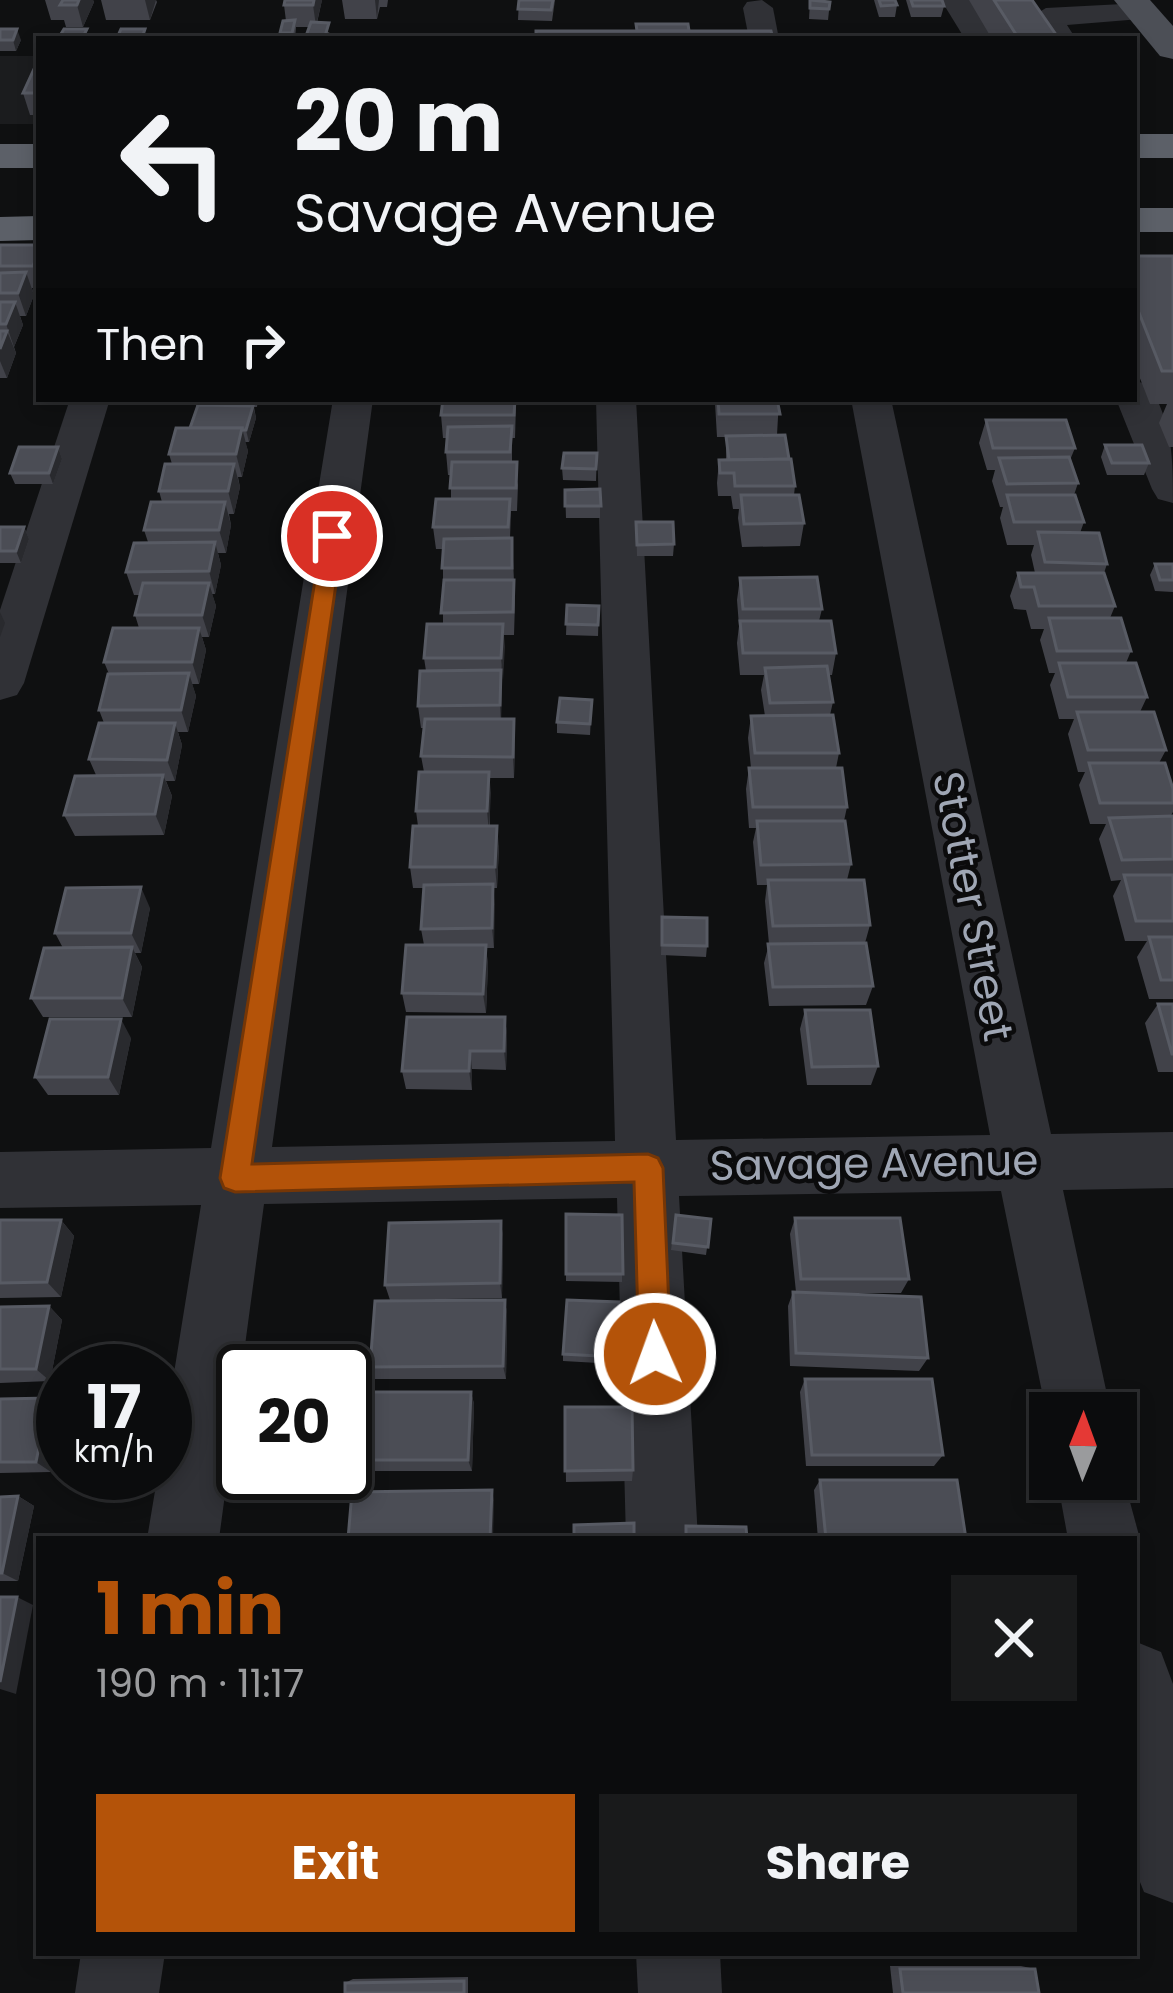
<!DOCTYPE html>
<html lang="en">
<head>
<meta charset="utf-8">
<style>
  body { margin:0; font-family:Poppins,sans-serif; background:#191a1b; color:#f1f3f6; height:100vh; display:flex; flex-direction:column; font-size:45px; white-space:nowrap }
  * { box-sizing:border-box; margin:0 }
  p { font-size:39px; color:#9a9b9d }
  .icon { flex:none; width:66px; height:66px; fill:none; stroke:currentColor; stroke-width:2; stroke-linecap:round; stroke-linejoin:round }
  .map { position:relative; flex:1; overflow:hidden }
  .drawer { position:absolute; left:36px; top:1536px; width:1101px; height:420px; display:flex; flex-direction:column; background:#0b0c0d; border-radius:0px; box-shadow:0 6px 18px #0003,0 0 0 3px #2b2c2e }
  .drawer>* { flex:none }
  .banner { position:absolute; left:36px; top:36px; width:1101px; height:366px; border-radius:0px; box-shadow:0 6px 18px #0003,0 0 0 3px #2b2c2e; background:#0b0c0d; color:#f1f3f6; overflow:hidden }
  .needle { width:78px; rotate:1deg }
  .fabs { position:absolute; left:1029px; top:1392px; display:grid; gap:24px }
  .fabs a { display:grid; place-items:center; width:108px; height:108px; border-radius:0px; background:#0b0c0d; box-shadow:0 6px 18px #0003,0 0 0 3px #2b2c2e; font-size:60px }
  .speed { position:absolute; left:36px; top:1344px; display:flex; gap:24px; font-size:60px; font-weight:700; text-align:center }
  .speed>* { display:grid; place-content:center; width:156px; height:156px; border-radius:50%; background:#0b0c0d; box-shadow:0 6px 18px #0003,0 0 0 3px #2b2c2e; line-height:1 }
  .speed small { font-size:30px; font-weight:400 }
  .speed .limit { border:6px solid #111; border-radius:18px; background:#fff; color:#111 }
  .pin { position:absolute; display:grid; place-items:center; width:102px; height:102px; color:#fff; margin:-51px; border:6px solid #fff; border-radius:50%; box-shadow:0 3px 12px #0007 }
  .me { position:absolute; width:132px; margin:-66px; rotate:358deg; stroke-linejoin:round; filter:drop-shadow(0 0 9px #0008) }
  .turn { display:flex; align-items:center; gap:42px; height:252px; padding:0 60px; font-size:54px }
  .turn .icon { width:156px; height:156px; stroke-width:2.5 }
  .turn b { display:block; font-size:84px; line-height:102px }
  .then { display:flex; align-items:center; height:114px; padding:0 60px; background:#0003; gap:24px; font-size:45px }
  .round { display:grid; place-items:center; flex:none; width:126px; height:126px; border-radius:0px; background:#191a1b }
  .overview { display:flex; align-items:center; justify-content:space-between; height:204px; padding:0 60px }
  h1 { font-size:72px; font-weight:700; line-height:90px; color:#b45309 }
  .button { display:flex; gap:24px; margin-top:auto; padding:24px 60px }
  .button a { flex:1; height:138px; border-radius:0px; background:#b45309; color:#fff; font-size:48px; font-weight:700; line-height:138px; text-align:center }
  .button a+a { background:#191a1b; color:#f1f3f6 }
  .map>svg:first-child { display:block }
  .built { fill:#1b1c1e }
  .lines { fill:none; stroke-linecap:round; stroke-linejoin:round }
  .minor { fill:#303136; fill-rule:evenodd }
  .major { fill:#4c4f56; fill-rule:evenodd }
  .highway { fill:#5c6068; fill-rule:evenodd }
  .wall { fill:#414249 }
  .shaded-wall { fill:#292a2e }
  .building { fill:#4b4d55; stroke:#585b64; stroke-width:3 }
  .route { fill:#b45309; stroke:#753606; stroke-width:3 }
  .labels { text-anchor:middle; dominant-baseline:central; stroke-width:9; stroke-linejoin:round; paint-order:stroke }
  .street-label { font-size:42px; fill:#9fa6b4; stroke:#0b0b0c }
</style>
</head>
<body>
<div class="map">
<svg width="1173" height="1993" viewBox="0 0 1173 1993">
  <rect width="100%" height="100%" fill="#0f1011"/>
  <rect class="built" x="0" y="56" width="39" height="68"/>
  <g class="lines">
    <g class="minor">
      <polygon points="762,0 773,8 779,39 749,39 743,8 747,2"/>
      <polygon points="941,0 971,0 995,39 965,39"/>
      <polygon points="1142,3 1157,12 1153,18 1067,25 1076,39 1046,39 1031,17 1046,8"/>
      <path d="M1134,381L1148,384C1173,422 1173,459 1173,503L1158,499L1152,489L1116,399H1134Z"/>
      <polygon points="70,399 110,399 24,683 17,695 0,700 0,610"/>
      <polygon points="333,399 373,399 272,1147 615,1141 596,399 636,399 676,1140 990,1135 851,399 891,399 1051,1134 1173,1132 1173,1188 1063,1190 1111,1413 1050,1413 1050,1431 1001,1191 679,1196 698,1539 626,1539 617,1198 264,1204 219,1539 147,1539 158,1473 165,1473 165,1429 201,1205 0,1208 0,1152 211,1148"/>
      <polygon points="1117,1454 1140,1539 1134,1553 1134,1539 1068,1539 1057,1479 1116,1479"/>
      <polygon points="1134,1641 1161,1652 1173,1684 1173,1903 1144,1892 1134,1867"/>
      <polygon points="81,1953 165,1953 159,1993 75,1993"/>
      <polygon points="636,1953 720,1953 722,1993 638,1993"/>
    </g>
    <polygon class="major" points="1114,0 1150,0 1173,26 1173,59 1160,56"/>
    <g class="highway">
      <rect x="1134" y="134" width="39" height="24"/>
      <rect x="0" y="144" width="39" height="24"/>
      <rect x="1134" y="208" width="39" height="24"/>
      <polygon points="39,216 39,240 0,241 0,217"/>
    </g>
  </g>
  <g class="wall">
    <polygon points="45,0 93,0 94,2 83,27 66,27 64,20 51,20"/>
    <polygon points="101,0 156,0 157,2 150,20 106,20"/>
    <polygon points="322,0 317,23 331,34 329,39 307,39 309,27 296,27 295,39 281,39 280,33 286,21 284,5"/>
    <polygon points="342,0 388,0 387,7 380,7 377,19 345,19"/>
    <polygon points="519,0 555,0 552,21 518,20"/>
    <polygon points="810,0 830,2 828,20 809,19"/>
    <polygon points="874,0 895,0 897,5 895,17 879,17"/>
    <polygon points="906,0 942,0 944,6 941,17 911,17"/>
    <polygon points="969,0 1032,0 1059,39 992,39"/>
    <polygon points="0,29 21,40 16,51 0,51"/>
    <polygon points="39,58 39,115 30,115 23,93"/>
    <polygon points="0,245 39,245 39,288 32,288 34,295 26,316 20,316 23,325 14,347 16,353 7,378 0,378"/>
    <polygon points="1134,256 1173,256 1173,447 1169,447 1159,423 1167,404 1150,404 1134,363"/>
    <polygon points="194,399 258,399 257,407 254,407 256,418 249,442 245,442 248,451 242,477 238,477 240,487 234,514 229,514 231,525 226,553 218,553 221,565 215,594 212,594 216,606 209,637 202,637 206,650 199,684 192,684 196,696 188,732 178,732 182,745 175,781 166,781 172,796 164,835 75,836 64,815 96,775 89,759 104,723 99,710 109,674 104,662 139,628 135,615 140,595 134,595 126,572 148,542 144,530 162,502 159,491 172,464 169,454 190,428 197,408"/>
    <polygon points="443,399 524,399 524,405 516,405 515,438 512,438 512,462 518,485 517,511 511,511 510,538 512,538 515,603 514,635 504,635 501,680 501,719 515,741 514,778 490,778 490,826 499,847 497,888 493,888 494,948 486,948 488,965 486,1013 406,1012 402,993 424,945 421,929 424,888 413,888 410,867 418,826 416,811 424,772 421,756 424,728 421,728 418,706 426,671 424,658 443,624 443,549 436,549 433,527 451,499 451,475 448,475 446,452 447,438 443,438 441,415"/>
    <polygon points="708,399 779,399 777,435 795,486 794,495 804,523 800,546 742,547 738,518 739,509 733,509 731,496 718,496 717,483 719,460 726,460 726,437 717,437 715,403 708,403"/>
    <polygon points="967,399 1027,399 1026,401 968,401"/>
    <polygon points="986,420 1075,448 1070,460 1078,483 1074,495 1084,522 1080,533 1107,564 1104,573 1115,606 1110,618 1131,651 1126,663 1147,697 1140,712 1166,750 1159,763 1173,803 1173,812 1170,817 1173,816 1173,999 1149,999 1137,957 1147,941 1125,941 1113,896 1121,880 1111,881 1099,839 1106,824 1090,824 1079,785 1085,772 1078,772 1068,734 1074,719 1059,719 1050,685 1055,673 1049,673 1040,640 1044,629 1031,629 1026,610 1014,609 1010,596 1018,573 1035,573 1031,555 1034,545 1007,545 1000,518 1003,507 1000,507 992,481 995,470 987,470 979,443"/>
    <polygon points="1105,445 1149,463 1144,475 1107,475 1101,457"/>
    <polygon points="58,447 62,459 53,484 15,484 10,473"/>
    <polygon points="597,453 596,481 563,480 562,468"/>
    <polygon points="600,489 600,518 566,518 565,490"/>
    <polygon points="636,522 674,544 673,556 637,556"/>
    <polygon points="0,527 24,527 29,539 21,563 0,563"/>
    <polygon points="1155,564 1173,564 1173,592 1155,591 1150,575"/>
    <polygon points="740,578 822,609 819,621 836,653 832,675 829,675 833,702 830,715 839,753 836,768 847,807 844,821 851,864 847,880 870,925 865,943 873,986 866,1005 769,1006 764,963 769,944 765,901 767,885 757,885 753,842 756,828 749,828 746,789 749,768 751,768 748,738 751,716 765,716 761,690 764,675 740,675 737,643 739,626 737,600"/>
    <polygon points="567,605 599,606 598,636 566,635"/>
    <polygon points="592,700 590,735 557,733 557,722"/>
    <polygon points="150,908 141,953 135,953 142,967 132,1017 43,1017 31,998 63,948 55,933"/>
    <polygon points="662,917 707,946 706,957 661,955"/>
    <polygon points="1158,1004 1173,1004 1173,1072 1158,1072 1145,1023"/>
    <polygon points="805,1010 878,1066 871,1085 807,1085 800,1029"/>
    <polygon points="505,1017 507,1035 506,1070 472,1069 472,1090 406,1089 402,1071"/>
    <polygon points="131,1038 119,1095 48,1095 35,1077"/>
    <polygon points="566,1214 622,1215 622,1282 566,1281"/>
    <polygon points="676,1215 711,1219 706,1255 671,1250"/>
    <polygon points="795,1218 909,1279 901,1293 824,1293 928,1358 919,1371 790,1366 788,1306 793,1292 796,1292 790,1234"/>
    <polygon points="0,1220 61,1220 74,1236 61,1297 0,1298"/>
    <polygon points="501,1221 503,1237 502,1298 390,1300 385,1285"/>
    <polygon points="505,1300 507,1314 506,1379 375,1379 370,1367"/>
    <polygon points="619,1302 616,1364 563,1361 563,1354"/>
    <polygon points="49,1306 62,1320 50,1381 0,1383 0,1307"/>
    <polygon points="805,1379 943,1455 934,1466 806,1466 800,1392"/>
    <polygon points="471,1392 474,1404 472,1471 369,1471 363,1460"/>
    <polygon points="0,1399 63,1411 51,1472 0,1473"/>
    <polygon points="565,1407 633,1470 632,1481 566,1482"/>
    <polygon points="820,1480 966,1539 818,1539 814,1490"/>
    <polygon points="18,1496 34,1506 18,1581 0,1581 0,1497"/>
    <polygon points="890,1966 1021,1966 1035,1969 1039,1993 893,1993"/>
    <polygon points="468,1977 468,1993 345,1993 345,1983 353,1979"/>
  </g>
  <g class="shaded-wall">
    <polygon points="79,0 93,0 94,2 83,27 77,5"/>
    <polygon points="145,0 156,0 150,20"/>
    <polygon points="314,0 322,0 316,26 313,5"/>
    <polygon points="375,0 379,0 377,19"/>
    <polygon points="17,29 21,40 16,51 13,40"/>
    <polygon points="39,251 39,282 33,266"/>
    <polygon points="26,272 34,295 26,316 18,293"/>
    <polygon points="15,302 23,325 14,347 6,324"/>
    <polygon points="7,331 16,353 7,378 0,361 0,349"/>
    <polygon points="253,406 256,418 249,442 246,430"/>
    <polygon points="242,428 248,451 242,477 236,454"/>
    <polygon points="58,447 62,459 53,484 49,473"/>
    <polygon points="234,464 240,487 234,514 228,491"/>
    <polygon points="225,502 231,525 226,553 219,530"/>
    <polygon points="24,527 29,539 21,563 16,551"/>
    <polygon points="215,542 221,565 215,594 209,571"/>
    <polygon points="209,583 216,606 209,637 202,615"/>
    <polygon points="0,612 5,623 0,637"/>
    <polygon points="503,624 505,647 503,680 501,658"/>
    <polygon points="199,628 206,650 199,684 192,662"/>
    <polygon points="501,670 502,692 501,727 500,705"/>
    <polygon points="189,673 196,696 188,732 181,710"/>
    <polygon points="514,719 515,741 514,778 513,757"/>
    <polygon points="175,723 182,745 175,781 167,760"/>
    <polygon points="489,772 491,793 489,832 487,811"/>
    <polygon points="163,775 172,796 164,835 155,814"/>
    <polygon points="497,826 499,847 497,888 495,867"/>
    <polygon points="493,884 495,904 494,948 492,928"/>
    <polygon points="141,887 150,908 141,953 131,933"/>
    <polygon points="486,945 488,965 486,1013 483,994"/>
    <polygon points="132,947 142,967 132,1017 122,998"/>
    <polygon points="505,1017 507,1035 506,1070 504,1051"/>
    <polygon points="121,1019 131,1038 119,1095 108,1077"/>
    <polygon points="470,1051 472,1069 472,1090 469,1071"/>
    <polygon points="61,1220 74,1236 61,1297 47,1282"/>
    <polygon points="501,1221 503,1237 502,1298 500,1283"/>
    <polygon points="505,1300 507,1314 506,1379 503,1366"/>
    <polygon points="49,1306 62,1320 50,1381 36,1369"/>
    <polygon points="471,1392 474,1404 472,1471 468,1460"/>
    <polygon points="49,1398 63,1411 51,1472 36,1462"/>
    <polygon points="492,1490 494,1500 493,1539 490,1539"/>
    <polygon points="18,1496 34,1506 18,1581 2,1573"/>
    <polygon points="17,1597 33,1605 16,1694 0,1689 0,1682"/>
  </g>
  <g class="building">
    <polygon points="63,0 79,0 77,5 60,5"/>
    <polygon points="285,0 314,0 313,5 284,5"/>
    <polygon points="519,0 553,0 551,10 518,9"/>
    <polygon points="810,0 830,2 829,9 810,8"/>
    <polygon points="879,0 895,0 897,5 881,6"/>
    <polygon points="911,0 942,0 944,6 913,6"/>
    <polygon points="994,0 1032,0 1059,39 1019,39"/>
    <polygon points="295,20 292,33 280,33 283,21"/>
    <polygon points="311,22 329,23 325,36 306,36"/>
    <polygon points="636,24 688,24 689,31 637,31"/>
    <polygon points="0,29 17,29 13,40 0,40"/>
    <polygon points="64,29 87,29 82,39 58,39"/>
    <polygon points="121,29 145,29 142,38 117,38"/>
    <polygon points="536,31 771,31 773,39 536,39"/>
    <polygon points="39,58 39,93 23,93"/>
    <polygon points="0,245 39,245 39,251 33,266 0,266"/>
    <polygon points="1134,256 1173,256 1173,371 1162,371 1134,300"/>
    <polygon points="26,272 18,293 0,293 0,273"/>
    <polygon points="0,302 15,302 6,324 0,324"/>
    <polygon points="0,331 7,331 0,349"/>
    <polygon points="443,399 515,399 514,415 441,415"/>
    <polygon points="718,399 777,399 780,414 719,414"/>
    <polygon points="198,405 253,406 246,430 242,430 242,428 190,428"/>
    <polygon points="986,420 1066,420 1075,448 993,448"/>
    <polygon points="512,426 510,452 446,452 448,427"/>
    <polygon points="176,428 242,428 236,454 169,454"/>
    <polygon points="785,435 789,459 729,460 726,436"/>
    <polygon points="1105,445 1142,445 1149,463 1112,463"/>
    <polygon points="19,447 58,447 49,473 10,473"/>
    <polygon points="564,453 597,453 596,469 562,468"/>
    <polygon points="1069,457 1078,483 1007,484 999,458"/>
    <polygon points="791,459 795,486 735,486 734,473 720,473 719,460"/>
    <polygon points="452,462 517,462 516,488 450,488"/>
    <polygon points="165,464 234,464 228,491 159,491"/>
    <polygon points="600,489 601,506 565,506 565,490"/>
    <polygon points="741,495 799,495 804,523 744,524"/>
    <polygon points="1007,495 1075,495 1084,522 1014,522"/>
    <polygon points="436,499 510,499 508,527 433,527"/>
    <polygon points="151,502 225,502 219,530 144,530"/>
    <polygon points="636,522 673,522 674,544 637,545"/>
    <polygon points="0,527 24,527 16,551 0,551"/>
    <polygon points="1038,532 1099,533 1107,564 1045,562"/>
    <polygon points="512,538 512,568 442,568 444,539"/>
    <polygon points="215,542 209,571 126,572 134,543"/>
    <polygon points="1155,564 1173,564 1173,580 1160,580"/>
    <polygon points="1018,573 1104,573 1115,606 1039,606 1034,587 1021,587"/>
    <polygon points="817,577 822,609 743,609 740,578"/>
    <polygon points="444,580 514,580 513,612 441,613"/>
    <polygon points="143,583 209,583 202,615 135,615"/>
    <polygon points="567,605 599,606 598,625 566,624"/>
    <polygon points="1049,618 1121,618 1131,651 1057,651"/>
    <polygon points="740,621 831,621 836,653 743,653"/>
    <polygon points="427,624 503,624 501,658 424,658"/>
    <polygon points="113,628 199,628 192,662 104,662"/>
    <polygon points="1059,663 1136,663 1147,697 1068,697"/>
    <polygon points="827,666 833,702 770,703 765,668"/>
    <polygon points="501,670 500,705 418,706 420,671"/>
    <polygon points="189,673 181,710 99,710 108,674"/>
    <polygon points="560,698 592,700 590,724 557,722"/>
    <polygon points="1077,712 1154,712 1166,750 1088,750"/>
    <polygon points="833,715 839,753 755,753 751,716"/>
    <polygon points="425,719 514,719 513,757 421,756"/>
    <polygon points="99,723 175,723 167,760 89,759"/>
    <polygon points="1089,763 1165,763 1173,789 1173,803 1100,803"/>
    <polygon points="749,768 842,768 847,807 753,807"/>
    <polygon points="419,772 489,772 487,811 416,811"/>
    <polygon points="163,775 155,814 64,815 75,776"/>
    <polygon points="1173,816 1173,859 1122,860 1109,818"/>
    <polygon points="757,821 845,821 851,864 761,865"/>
    <polygon points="413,826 497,826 495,867 410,867"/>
    <polygon points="1124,875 1173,875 1173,921 1136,921"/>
    <polygon points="768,880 864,880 870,925 773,926"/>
    <polygon points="493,884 492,928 421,929 424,885"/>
    <polygon points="141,887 131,933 55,933 66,888"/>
    <polygon points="662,917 707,918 707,946 662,945"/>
    <polygon points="1149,937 1173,937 1173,980 1161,980"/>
    <polygon points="866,943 873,986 773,987 768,944"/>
    <polygon points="406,945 486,945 483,994 402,993"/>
    <polygon points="132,947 122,998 31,998 44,948"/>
    <polygon points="1158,1004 1173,1004 1173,1054 1172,1054"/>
    <polygon points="805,1010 870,1010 878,1066 812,1067"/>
    <polygon points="407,1017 505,1017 504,1051 470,1051 469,1071 402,1071"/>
    <polygon points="50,1019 121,1019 108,1077 35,1077"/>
    <polygon points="566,1214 622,1215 623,1274 566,1274"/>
    <polygon points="676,1215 711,1219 708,1247 673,1243"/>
    <polygon points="795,1218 900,1218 909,1279 801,1279"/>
    <polygon points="0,1220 61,1220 47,1282 0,1283"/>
    <polygon points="501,1221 500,1283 385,1285 389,1223"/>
    <polygon points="793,1292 921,1297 928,1358 796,1353"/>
    <polygon points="505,1300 503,1366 370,1367 375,1301"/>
    <polygon points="567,1300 619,1302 616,1357 563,1354"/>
    <polygon points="49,1306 36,1369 0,1369 0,1307"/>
    <polygon points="805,1379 932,1379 943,1455 812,1455"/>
    <polygon points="369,1392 471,1392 468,1460 363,1460"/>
    <polygon points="49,1398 36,1462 0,1462 0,1399"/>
    <polygon points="565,1407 632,1407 633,1470 565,1471"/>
    <polygon points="820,1480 957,1480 966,1539 826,1539"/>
    <polygon points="492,1490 490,1539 348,1539 352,1492"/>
    <polygon points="18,1496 2,1573 0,1573 0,1497"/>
    <polygon points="634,1523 634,1539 574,1539 574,1525"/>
    <polygon points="686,1526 746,1527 747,1539 686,1539"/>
    <polygon points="0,1597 17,1597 0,1682"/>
    <polygon points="900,1969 1035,1969 1039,1993 903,1993"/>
    <polygon points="464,1981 464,1993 345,1993 345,1983"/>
  </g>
  <polygon class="route" points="332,529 343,536 252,1164 648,1154 658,1158 663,1168 671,1354 667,1365 655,1369 644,1365 639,1354 634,1182 235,1192 224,1188 220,1178 322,536"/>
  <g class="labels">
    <g class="street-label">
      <text transform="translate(973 906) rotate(79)">Stotter Street</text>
      <text transform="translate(874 1163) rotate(-1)">Savage Avenue</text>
    </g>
  </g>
</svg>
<div class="fabs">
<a><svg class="needle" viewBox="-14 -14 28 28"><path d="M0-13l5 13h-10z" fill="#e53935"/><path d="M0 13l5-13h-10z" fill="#9a9b9d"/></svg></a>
</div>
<div class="speed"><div>17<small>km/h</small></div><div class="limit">20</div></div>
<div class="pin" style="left:332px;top:536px;background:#d93025"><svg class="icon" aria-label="arrive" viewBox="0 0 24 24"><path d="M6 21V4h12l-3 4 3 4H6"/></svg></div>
<svg class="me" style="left:655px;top:1354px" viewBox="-20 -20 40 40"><circle r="17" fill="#b45309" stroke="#fff" stroke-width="3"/><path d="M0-11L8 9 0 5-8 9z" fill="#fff"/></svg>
<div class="banner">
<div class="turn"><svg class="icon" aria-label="left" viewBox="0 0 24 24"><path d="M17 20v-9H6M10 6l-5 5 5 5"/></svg><div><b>20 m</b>Savage Avenue</div></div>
<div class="then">Then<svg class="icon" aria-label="right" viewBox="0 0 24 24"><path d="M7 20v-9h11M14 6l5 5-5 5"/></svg></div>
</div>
<section class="drawer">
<div class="overview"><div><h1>1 min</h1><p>190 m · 11:17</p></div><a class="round"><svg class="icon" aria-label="close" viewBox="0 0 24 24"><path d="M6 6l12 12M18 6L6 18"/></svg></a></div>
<div class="button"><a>Exit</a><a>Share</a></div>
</section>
</div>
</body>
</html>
